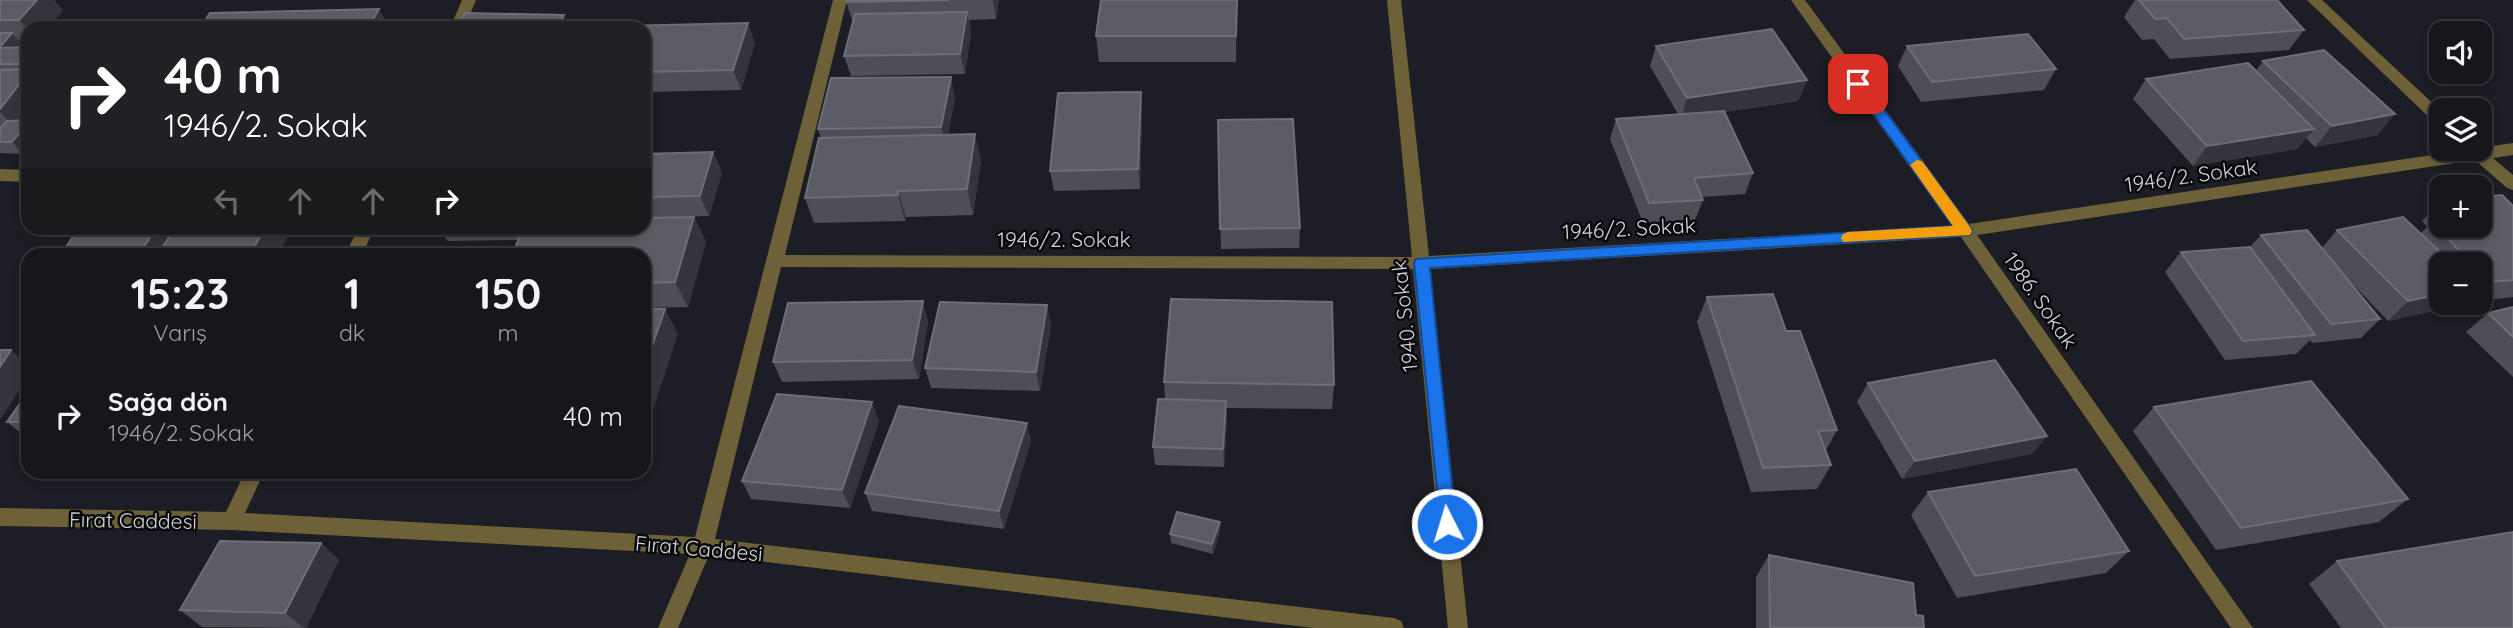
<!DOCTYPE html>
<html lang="tr">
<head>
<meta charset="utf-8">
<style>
  body { margin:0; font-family:Quicksand,sans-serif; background:#1f1f25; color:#f1f3f6; height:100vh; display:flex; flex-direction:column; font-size:26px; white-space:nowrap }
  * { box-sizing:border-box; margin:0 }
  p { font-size:23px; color:#9e9fa3 }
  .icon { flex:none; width:38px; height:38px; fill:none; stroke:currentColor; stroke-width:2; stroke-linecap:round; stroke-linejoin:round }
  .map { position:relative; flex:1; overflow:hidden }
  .details { position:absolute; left:21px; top:248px; width:630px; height:231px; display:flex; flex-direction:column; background:#16161c; border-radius:21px; box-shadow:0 4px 10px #0003,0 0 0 2px #35353b }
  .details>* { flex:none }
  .banner { position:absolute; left:21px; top:21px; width:630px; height:214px; border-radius:21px; box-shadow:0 4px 10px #0003,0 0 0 2px #35353b; background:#202124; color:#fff; overflow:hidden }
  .fabs { position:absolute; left:2429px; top:21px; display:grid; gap:14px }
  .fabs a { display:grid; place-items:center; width:63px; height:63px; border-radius:14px; background:#16161c; box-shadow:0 4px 10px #0003,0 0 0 2px #35353b; font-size:35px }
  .pin { position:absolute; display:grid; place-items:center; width:60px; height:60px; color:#fff; margin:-30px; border-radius:14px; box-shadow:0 4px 10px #0006 }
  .me { position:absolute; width:77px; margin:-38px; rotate:355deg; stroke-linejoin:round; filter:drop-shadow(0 0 5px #0008) }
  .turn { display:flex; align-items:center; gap:24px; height:147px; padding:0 28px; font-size:32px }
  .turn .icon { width:91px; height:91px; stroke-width:2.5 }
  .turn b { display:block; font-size:49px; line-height:60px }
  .lanes { display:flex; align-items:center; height:66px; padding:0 28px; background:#0003; justify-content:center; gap:35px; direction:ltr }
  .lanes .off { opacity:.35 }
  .eta { display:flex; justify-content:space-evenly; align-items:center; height:119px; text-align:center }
  .eta b { font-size:42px; font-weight:700; line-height:49px }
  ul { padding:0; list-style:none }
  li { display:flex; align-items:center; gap:21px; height:98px; padding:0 28px }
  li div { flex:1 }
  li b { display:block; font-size:26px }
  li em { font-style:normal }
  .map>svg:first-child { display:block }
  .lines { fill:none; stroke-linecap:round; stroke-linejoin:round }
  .minor { fill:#6d6138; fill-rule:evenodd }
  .wall { fill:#4d4e56 }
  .shaded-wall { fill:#34343c }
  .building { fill:#5b5c64; stroke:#6e6f76; stroke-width:2 }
  .route { fill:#1a73e8; stroke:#114b97; stroke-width:2 }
  .slow { fill:#f59e0b }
  .labels { text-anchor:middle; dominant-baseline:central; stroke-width:5; stroke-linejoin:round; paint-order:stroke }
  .street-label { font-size:21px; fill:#d3d3d8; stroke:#07080b }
</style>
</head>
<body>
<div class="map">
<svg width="2513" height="628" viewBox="0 0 2513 628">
  <rect width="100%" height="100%" fill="#1d1d25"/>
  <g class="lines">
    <g class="minor">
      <polygon points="462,0 476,0 464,28 450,28"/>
      <polygon points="833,0 847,0 785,255 1412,257 1387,0 1401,0 1429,256 1952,226 1791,0 1805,0 1969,224 2513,143 2513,155 2493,158 2513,175 2513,190 2507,188 2475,160 1977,235 2253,628 2231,628 1961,237 1430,269 1468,628 1448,628 1413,269 781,267 715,539 1394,618 1401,621 1404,628 1314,628 709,555 678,628 658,628 690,554 232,530 0,526 0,508 226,512 245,472 264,472 245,513 695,537"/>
      <polygon points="2307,0 2322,0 2441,111 2441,125 2436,124"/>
      <polygon points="0,169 28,170 28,182 0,181"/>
      <polygon points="358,228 374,228 362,256 345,256"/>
    </g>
  </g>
  <g class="wall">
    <polygon points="0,0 54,0 63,11 28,28 28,40 19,40 25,47 28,47 28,117 26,120 23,154 0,153"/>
    <polygon points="847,0 999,0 996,19 969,20 971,33 965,74 851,76 844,56 853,23 846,2"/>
    <polygon points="1101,0 1237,0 1236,62 1099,62 1096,36"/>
    <polygon points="2135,0 2277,0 2304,30 2289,50 2170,59 2154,39 2142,40 2124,17"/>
    <polygon points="644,28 755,43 741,90 644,92"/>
    <polygon points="1656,46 1807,80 1798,101 1724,112 1753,173 1745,194 1702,197 1703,200 1695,220 1643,223 1610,139 1616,119 1678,114 1650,66"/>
    <polygon points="1907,46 2056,69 2044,90 1921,102 1898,66"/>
    <polygon points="2263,61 2378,135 2315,147 2306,138 2297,149 2193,166 2133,99 2146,79 2256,71"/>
    <polygon points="955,97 948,135 981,160 973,215 906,217 905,221 814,223 805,198 821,138 818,129"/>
    <polygon points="1142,112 1140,189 1054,191 1050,171"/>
    <polygon points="1218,120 1300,228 1299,248 1221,249"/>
    <polygon points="713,152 722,173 709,216 644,218 644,154"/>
    <polygon points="2441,201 2441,226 2513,206 2513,297 2480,301 2480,264 2441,264 2441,303 2458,303 2455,306 2388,321 2348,279 2380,319 2361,338 2312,343 2310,340 2296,354 2225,360 2165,272 2181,252 2250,247 2261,235 2322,248 2337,230 2420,234 2427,227 2422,221"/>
    <polygon points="694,217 706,242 688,307 644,308 644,256 518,240 448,241 438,228 644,228"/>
    <polygon points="1707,297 1786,331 1837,430 1826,450 1831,465 1817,489 1751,492 1697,322"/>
    <polygon points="2513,307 2513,377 2466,332 2488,313"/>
    <polygon points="928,321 919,379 782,382 773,362"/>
    <polygon points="1051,325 1040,391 931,388 925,368"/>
    <polygon points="1164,382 1334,385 1332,409 1226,408 1227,420 1224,467 1155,465 1153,447 1165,399"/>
    <polygon points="1868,383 2047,436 2032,454 1902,479 1857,402"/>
    <polygon points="28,392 28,439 7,422"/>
    <polygon points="2154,407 2408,499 2379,522 2216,550 2133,431"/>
    <polygon points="879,421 850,508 751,499 742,481"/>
    <polygon points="1031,441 1004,529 872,511 865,493"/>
    <polygon points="520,472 632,472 631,476 523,476"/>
    <polygon points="1928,492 2129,551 2106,573 1957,598 1911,515"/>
    <polygon points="1220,522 1220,532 1213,554 1171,543 1170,534"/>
    <polygon points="321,543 339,560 306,628 202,627 180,610"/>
    <polygon points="1769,555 1916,615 1924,628 1756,628 1756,577"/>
    <polygon points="2337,561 2513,628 2341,628 2309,584"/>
  </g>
  <g class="shaded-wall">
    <polygon points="37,0 54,0 63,11 48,28 28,28 28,30 19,20"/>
    <polygon points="993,0 999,0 996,19"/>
    <polygon points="379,9 390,28 368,28"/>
    <polygon points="967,12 971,33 965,74 960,54"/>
    <polygon points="564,15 570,28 557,28"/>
    <polygon points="748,23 755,43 741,90 733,70"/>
    <polygon points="12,33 28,51 28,117 18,131 0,112 0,109 27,74 0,47"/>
    <polygon points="951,77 955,97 946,148 941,127"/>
    <polygon points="1807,80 1798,101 1681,118 1687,98"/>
    <polygon points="1141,92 1142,112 1140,189 1138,169"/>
    <polygon points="2395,114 2378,135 2315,147 2332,126"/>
    <polygon points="28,122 28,147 23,154 12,142"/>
    <polygon points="2314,129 2297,149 2193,166 2207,146"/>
    <polygon points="975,134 981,160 973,215 967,189"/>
    <polygon points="713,152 722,173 709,216 700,196"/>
    <polygon points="898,191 906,217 905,221 898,195"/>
    <polygon points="694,217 706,242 688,307 675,282"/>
    <polygon points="156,228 187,228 169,256 138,256"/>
    <polygon points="265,228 293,228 277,256 249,256"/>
    <polygon points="2441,294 2441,303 2458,303 2455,306 2388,321 2408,301"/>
    <polygon points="923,301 928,321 919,379 912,360"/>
    <polygon points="1047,305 1051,325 1040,391 1036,372"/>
    <polygon points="665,309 678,334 644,437 644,369"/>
    <polygon points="11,350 28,365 28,377 0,420 0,367"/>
    <polygon points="1226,401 1227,420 1224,467 1223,449"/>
    <polygon points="872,402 879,421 850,508 842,490"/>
    <polygon points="1027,423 1031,441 1004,529 999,511"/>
    <polygon points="2047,436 2032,454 1902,479 1915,461"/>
    <polygon points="1220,522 1220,532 1213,554 1212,544"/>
    <polygon points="321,543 339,560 306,628 304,628 285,613"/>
  </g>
  <g class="building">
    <polygon points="0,0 37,0 19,20 0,20"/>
    <polygon points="847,0 949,0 846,2"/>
    <polygon points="1101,0 1237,0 1236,36 1096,36"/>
    <polygon points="2139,0 2277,0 2304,30 2184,39 2167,18 2155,19"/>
    <polygon points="379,9 368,28 200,28 210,13"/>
    <polygon points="967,12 960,54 844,56 855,14"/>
    <polygon points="465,13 564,15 557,28 456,28"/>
    <polygon points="748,23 733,70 644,72 644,28 621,28 622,26"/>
    <polygon points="1772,29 1807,80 1687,98 1656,46"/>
    <polygon points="0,33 12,33 0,47"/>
    <polygon points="2028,34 2056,69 1932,82 1907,46"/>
    <polygon points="28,47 28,51 18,64 0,64 0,48"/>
    <polygon points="2324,50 2395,114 2332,126 2263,61"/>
    <polygon points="2248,63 2314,129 2207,146 2146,79"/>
    <polygon points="28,69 28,73 0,109 0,70"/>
    <polygon points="951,77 941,127 818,129 831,78"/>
    <polygon points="1141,92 1138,169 1050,171 1058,93"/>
    <polygon points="1724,111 1753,173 1694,178 1703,200 1649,203 1616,119"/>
    <polygon points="1293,119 1300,228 1220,229 1218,120"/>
    <polygon points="28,120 28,122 12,142 0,142 0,129 7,121"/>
    <polygon points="975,134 967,189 898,191 898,195 805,198 819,138"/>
    <polygon points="713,152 700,196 644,197 644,154"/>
    <polygon points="2502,195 2513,206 2513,280 2487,282 2480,274 2480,264 2471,264 2432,221 2441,220 2441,226 2480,226 2480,197"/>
    <polygon points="694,217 675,282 644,283 644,256 512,256 523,228 644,228 644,218"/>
    <polygon points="2403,217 2453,264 2441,264 2441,294 2408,301 2337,230"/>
    <polygon points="79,228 156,228 138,256 60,256"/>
    <polygon points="175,228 265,228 249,256 157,256"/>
    <polygon points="2307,230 2380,319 2331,324 2261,235"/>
    <polygon points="2250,247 2315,335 2243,341 2181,252"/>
    <polygon points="1773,294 1786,331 1800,331 1837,430 1818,431 1831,465 1763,468 1707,297"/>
    <polygon points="1171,299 1332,302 1334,385 1164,382"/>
    <polygon points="923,301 912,360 773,362 788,303"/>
    <polygon points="940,302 1047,305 1036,372 925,368"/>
    <polygon points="2513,307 2513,337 2488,313"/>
    <polygon points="644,309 665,309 644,369"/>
    <polygon points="0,350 11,350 0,367"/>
    <polygon points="1995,360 2047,436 1915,461 1868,383"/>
    <polygon points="2311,381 2408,499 2241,528 2154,407"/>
    <polygon points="28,392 28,422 7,422"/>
    <polygon points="777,394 872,402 842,490 742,481"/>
    <polygon points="1158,399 1226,401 1223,449 1153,447"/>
    <polygon points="899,406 1027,423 999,511 865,493"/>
    <polygon points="2076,469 2129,551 1975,576 1928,492"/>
    <polygon points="1177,512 1220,522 1212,544 1170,534"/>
    <polygon points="2513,532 2513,628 2386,628 2337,561"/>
    <polygon points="220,541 321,543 285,613 180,610"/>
    <polygon points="1769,555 1913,583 1916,615 1923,616 1924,628 1770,628"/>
  </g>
  <polygon class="route" points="1858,79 1863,81 1970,227 1972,231 1970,235 1430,268 1456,524 1454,529 1447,532 1441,529 1414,263 1416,259 1953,226 1854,87 1854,81"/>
  <polygon class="slow" points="1917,160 1922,161 1970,227 1972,231 1970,235 1843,242 1841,238 1843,234 1848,232 1953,226 1910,165"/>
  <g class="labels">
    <g class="street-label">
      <text transform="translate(2191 175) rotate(-8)">1946/2. Sokak</text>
      <text transform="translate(1629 228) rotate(-3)">1946/2. Sokak</text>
      <text x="1064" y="239">1946/2. Sokak</text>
      <text transform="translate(2041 300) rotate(55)">1986. Sokak</text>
      <text transform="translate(1404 316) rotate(-96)">1940. Sokak</text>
      <text transform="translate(133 520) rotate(1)">Fırat Caddesi</text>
      <text transform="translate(699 548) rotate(5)">Fırat Caddesi</text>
    </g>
  </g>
</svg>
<div class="fabs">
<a><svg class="icon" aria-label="sound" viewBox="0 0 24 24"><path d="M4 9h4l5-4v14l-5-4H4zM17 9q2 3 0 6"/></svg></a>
<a><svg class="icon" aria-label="layers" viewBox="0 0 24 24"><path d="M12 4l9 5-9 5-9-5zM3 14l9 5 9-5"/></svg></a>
<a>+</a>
<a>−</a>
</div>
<div class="pin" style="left:1858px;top:84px;background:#d93025"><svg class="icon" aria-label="arrive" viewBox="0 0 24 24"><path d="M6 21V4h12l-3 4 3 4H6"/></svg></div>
<svg class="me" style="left:1447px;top:524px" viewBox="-20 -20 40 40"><circle r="17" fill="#1a73e8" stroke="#fff" stroke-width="3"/><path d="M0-11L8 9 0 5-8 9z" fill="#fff"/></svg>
<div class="banner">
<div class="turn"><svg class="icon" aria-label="right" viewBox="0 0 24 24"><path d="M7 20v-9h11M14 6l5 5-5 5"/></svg><div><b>40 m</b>1946/2. Sokak</div></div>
<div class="lanes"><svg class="icon off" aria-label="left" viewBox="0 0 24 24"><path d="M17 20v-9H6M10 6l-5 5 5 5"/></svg><svg class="icon off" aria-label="ahead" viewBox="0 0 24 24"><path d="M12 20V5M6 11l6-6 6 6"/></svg><svg class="icon off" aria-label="ahead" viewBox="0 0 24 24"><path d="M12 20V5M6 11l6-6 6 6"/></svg><svg class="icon" aria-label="right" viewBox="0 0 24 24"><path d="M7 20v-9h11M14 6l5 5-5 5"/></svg></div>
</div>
<section class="details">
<div class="eta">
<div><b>15:23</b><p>Varış</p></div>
<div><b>1</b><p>dk</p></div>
<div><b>150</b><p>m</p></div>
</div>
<ul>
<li><svg class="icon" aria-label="right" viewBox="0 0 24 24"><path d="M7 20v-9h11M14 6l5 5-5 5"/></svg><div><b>Sağa dön</b><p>1946/2. Sokak</p></div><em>40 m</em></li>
</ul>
</section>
</div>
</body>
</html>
